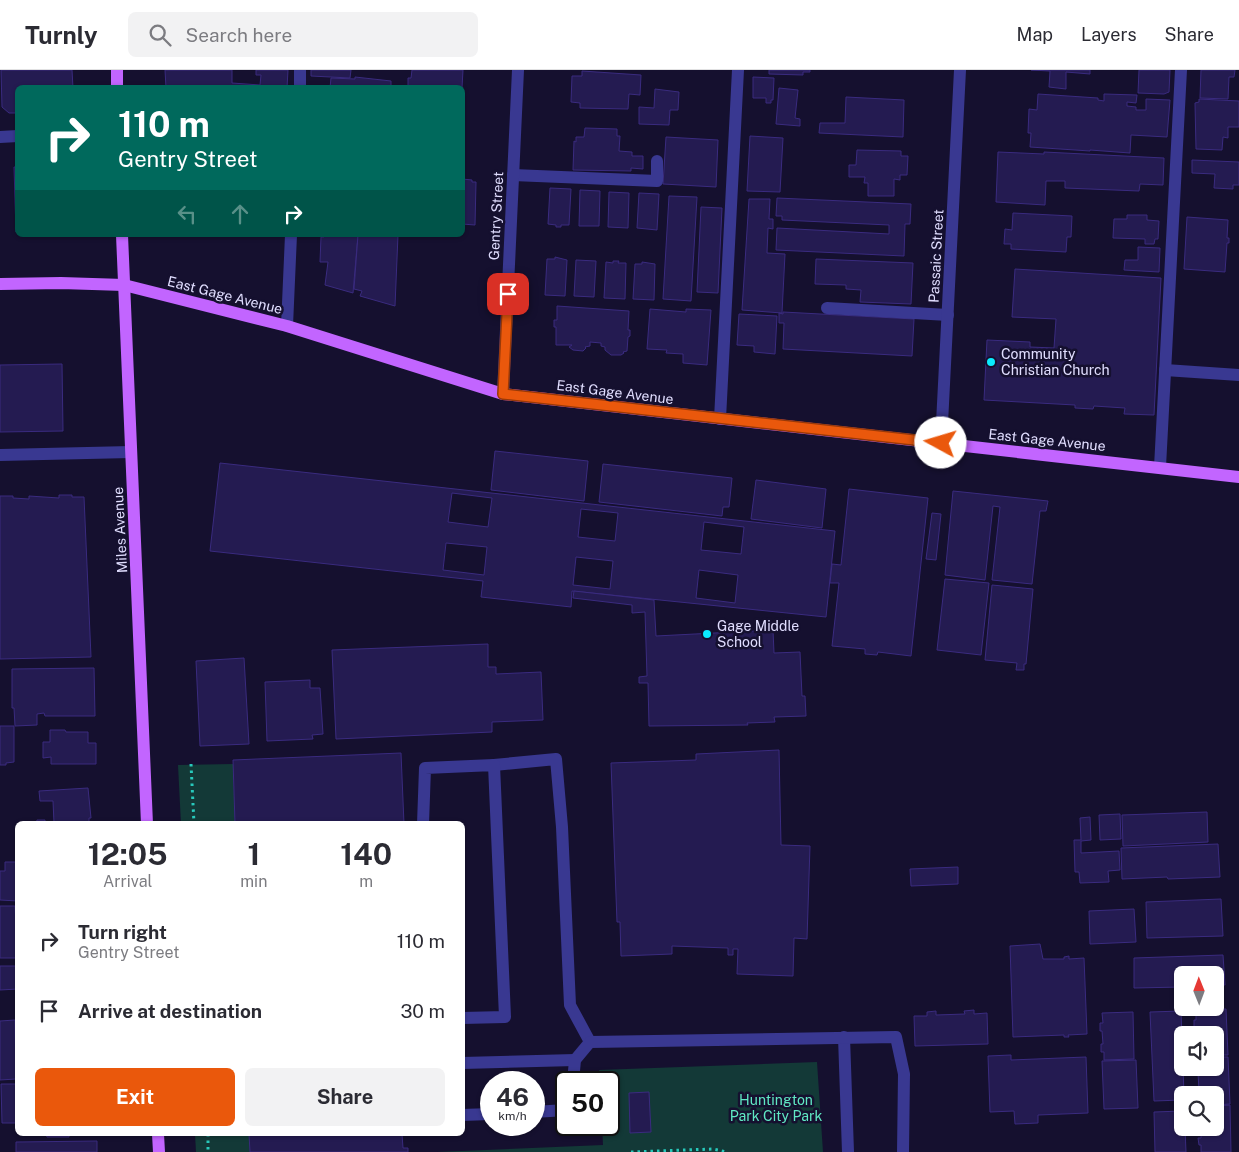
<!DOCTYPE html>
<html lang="en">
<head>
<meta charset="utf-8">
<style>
  body { margin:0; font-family:"Public Sans",sans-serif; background:#f2f2f3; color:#2b2b33; height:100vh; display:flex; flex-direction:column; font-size:19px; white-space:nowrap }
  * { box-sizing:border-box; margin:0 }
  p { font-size:16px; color:#7c7c81 }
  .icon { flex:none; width:28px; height:28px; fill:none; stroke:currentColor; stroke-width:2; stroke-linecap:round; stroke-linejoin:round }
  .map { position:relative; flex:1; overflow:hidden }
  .panel { position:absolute; left:15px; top:751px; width:450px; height:315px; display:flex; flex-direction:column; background:#fff; border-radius:8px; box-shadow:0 1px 4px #0004 }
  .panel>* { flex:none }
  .guide { position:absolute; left:15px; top:15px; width:450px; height:152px; border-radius:8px; box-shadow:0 1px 4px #0004; background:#00695c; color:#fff; overflow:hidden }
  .needle { width:32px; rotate:359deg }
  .controls { position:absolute; left:1174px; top:896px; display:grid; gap:10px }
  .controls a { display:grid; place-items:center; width:50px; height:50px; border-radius:8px; background:#fff; box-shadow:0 1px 4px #0004; font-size:25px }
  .speed { position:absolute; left:480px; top:1001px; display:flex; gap:10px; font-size:25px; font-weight:700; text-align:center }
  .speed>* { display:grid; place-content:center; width:65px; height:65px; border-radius:50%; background:#fff; box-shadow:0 1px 4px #0004; line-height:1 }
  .speed small { font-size:12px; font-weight:400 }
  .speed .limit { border:2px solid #111; border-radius:8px; background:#fff; color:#111 }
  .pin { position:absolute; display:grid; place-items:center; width:42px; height:42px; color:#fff; margin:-21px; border-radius:10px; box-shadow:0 2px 8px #0006 }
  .me { position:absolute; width:55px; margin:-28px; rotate:276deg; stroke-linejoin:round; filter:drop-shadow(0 0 4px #0008) }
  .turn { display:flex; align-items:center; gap:18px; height:105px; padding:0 20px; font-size:22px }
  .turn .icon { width:65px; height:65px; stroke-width:2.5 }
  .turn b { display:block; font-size:35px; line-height:42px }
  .lanes { display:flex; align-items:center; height:48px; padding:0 20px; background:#0003; justify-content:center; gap:25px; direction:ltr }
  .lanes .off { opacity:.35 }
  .eta { display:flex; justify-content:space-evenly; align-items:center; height:85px; text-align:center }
  .eta b { font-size:30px; font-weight:700; line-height:35px }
  .action { display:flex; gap:10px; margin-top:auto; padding:10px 20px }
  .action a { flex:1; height:58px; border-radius:8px; background:#ea580c; color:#fff; font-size:20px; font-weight:700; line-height:58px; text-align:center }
  .action a+a { background:#f2f2f3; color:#2b2b33 }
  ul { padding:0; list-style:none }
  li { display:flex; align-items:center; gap:15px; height:70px; padding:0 20px }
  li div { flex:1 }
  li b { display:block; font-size:19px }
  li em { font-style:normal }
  header { display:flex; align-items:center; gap:30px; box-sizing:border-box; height:70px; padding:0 25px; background:#fff; border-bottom:1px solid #e1e1e2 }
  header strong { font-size:24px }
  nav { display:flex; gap:28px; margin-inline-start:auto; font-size:18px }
  .search { width:350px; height:45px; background:#f2f2f3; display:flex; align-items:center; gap:12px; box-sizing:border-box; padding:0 18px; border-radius:8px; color:#7c7c81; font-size:19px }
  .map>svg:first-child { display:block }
  .green { fill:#133937 }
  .building { fill:#241b51; stroke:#3a2b7f; fill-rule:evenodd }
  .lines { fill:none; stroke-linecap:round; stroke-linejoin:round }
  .path { stroke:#28c9bb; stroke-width:3; stroke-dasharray:2.5 4; stroke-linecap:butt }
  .minor { stroke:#393891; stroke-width:12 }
  .major { stroke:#c265ff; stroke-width:12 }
  .route-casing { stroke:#983908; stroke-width:12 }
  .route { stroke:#ea580c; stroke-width:9 }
  .poi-dot { fill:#0aecff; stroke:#15102f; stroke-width:2 }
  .labels { text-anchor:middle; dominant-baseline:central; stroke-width:5; stroke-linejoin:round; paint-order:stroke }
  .street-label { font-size:14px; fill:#e1deff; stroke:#15102f }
  .poi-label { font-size:14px; fill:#e1deff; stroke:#15102f; text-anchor:start }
  .park-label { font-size:14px; fill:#60e9c4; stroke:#15102f }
</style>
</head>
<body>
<header>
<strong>Turnly</strong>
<div class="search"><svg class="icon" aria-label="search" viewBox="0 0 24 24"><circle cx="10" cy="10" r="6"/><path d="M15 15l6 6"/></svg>Search here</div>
<nav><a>Map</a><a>Layers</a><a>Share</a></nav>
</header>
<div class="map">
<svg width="1239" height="1082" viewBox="0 0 1239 1082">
  <rect width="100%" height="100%" fill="#15102f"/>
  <g class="green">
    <polygon points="233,694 235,754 181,754 178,695"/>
    <polygon points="817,992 823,1082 437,1082 603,1075 602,1055 609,1055 609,1012 600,1012 599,1000"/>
    <polygon points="195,1064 249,1064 250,1082 196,1082"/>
  </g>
  <g class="building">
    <polygon points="1,0 72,0 73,18 18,18 18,43 9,43 2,37"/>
    <polygon points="165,0 232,0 232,13 260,15 261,5 256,5 256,0 288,0 287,18 166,18"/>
    <polygon points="311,0 351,0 350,8 311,6"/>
    <polygon points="412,0 463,0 462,18 408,18 408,8 411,8"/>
    <polygon points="769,0 810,0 810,2 803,2 803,5 769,4"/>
    <polygon points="1031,0 1090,0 1090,4 1066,2 1066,19 1049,17 1050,1"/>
    <polygon points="1139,0 1170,0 1169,22 1164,24 1138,23"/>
    <polygon points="1201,0 1235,0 1234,7 1229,7 1228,29 1200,28"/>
    <polygon points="582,1 641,5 640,25 629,24 628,39 580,38 580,33 571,32 572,6 582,6"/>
    <polygon points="355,7 391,11 391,18 330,18 331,8 355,9"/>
    <polygon points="753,7 774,8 773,30 771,30 771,33 766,33 766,28 753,28"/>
    <polygon points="779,18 798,20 795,48 800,49 800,56 776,54"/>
    <polygon points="655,19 679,22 678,40 670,40 669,55 639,54 639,37 654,38"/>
    <polygon points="1038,24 1098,28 1098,30 1104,31 1104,24 1137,25 1136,33 1127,32 1127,36 1136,37 1136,40 1146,40 1146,29 1170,30 1167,67 1131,65 1130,83 1090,80 1090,81 1030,77 1031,63 1028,63 1029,39 1037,40"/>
    <polygon points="846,27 904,30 903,67 819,63 820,53 845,53"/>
    <polygon points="1199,29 1239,31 1239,57 1228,57 1228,68 1223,67 1222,80 1196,79 1195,33 1199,32"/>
    <polygon points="585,58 617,59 617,66 620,66 619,81 632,82 632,86 643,86 643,99 631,98 631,101 573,100 574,71 576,72 576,67 584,67"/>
    <polygon points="750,66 783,68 780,122 747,121"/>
    <polygon points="666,67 718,70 716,117 663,114"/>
    <polygon points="857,80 901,81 901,86 908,86 907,105 900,105 900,110 894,109 894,126 868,126 868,113 864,113 865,107 849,107 849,95 856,95"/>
    <polygon points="998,82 1044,84 1044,82 1164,88 1163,115 1140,114 1139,121 1065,118 1065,111 1046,111 1045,135 996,132"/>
    <polygon points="1192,90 1239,92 1239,115 1233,115 1233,119 1214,118 1215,104 1192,103"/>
    <polygon points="14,97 18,97 18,162 16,162"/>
    <polygon points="462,109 472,110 472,112 476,112 475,155 462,154"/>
    <polygon points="550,118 571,119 569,155 561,155 561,157 556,157 556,155 548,154"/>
    <polygon points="580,120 600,121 599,156 579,156"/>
    <polygon points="609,122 629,123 628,158 608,157"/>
    <polygon points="639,123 659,124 657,160 637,158"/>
    <polygon points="669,126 697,127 691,231 663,229"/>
    <polygon points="777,128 911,134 910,154 905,154 904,186 776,180 777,158 889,164 889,155 782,150 782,146 776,146"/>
    <polygon points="749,129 770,129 769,149 773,149 773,159 768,158 767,183 785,184 782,243 742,240"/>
    <polygon points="701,137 722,138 718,223 697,222"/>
    <polygon points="1013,143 1072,146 1071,167 1067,167 1066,182 1011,179 1011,174 1004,174 1005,159 1012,160"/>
    <polygon points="1127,145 1147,145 1147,150 1159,151 1158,169 1155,169 1154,174 1145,174 1145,169 1113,168 1114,149 1127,149"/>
    <polygon points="1187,147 1228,150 1227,168 1229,168 1229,173 1227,173 1225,202 1184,199"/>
    <polygon points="324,165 358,165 353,223 325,215 328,192 320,192 321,167 324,167"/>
    <polygon points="358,165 398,165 395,236 360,226 362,221 354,219"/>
    <polygon points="1138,177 1160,178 1159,202 1124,200 1125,190 1138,190"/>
    <polygon points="555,187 567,190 565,226 545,225 547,189 555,189"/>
    <polygon points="816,189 913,193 911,234 860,232 861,220 846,219 846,215 815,214"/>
    <polygon points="576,190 596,191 594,227 574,226"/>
    <polygon points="613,191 619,191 618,193 626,193 625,229 604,228 606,192 613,193"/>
    <polygon points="642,192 655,194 654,230 633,229 635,194 642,194"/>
    <polygon points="1015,199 1161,208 1154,345 1124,344 1125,338 1094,336 1093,339 1075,338 1075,335 984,330 987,270 1030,272 1030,277 1054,278 1056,249 1012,247"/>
    <polygon points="557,236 629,241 628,260 630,260 630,266 628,267 627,281 623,282 624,283 621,285 611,285 605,280 605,277 601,276 601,273 590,272 590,276 585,277 586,278 583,281 573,280 569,277 572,275 556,275 556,257 554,257 554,250 557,250"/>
    <polygon points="650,239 686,242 686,239 711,240 707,295 683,293 683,284 666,283 667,280 647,279"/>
    <polygon points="783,242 914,249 912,286 783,279 784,253 779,253 779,243 783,244"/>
    <polygon points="739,244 777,246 775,284 754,282 754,276 737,275"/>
    <polygon points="62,294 63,361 0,362 0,295"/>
    <polygon points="495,381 588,391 584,431 491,420"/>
    <path d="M220,393L835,461L826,547L572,521L571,537L481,527L483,511L210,481ZM452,423L492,428L488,457L448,452ZM581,439L618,443L615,471L578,467ZM704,452L744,457L741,484L701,480ZM446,473L487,477L484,505L443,500ZM576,487L613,491L610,519L573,515ZM699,500L738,505L735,533L696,528Z"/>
    <polygon points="603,394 732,408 729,437 723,437 722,446 599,432"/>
    <polygon points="756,410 826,419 822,458 751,449"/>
    <polygon points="849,419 928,428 911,586 878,582 877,585 865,584 865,579 832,576 839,513 830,513 832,494 841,495"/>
    <polygon points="953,421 1048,431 1046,441 1040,441 1032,514 992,510 1000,437 993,436 985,510 945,505"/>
    <polygon points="59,425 72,425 72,427 84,427 91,587 0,589 0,426 13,426 13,428 29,429 29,426 59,428"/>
    <polygon points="932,443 941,444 936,490 926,489"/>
    <polygon points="945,509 989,513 981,585 937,580"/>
    <polygon points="992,515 1033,519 1026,594 1024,594 1024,600 1016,600 1017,593 985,590"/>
    <polygon points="574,521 654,530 656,566 773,560 774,583 800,582 802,626 805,626 806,646 774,647 775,652 747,653 748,655 649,656 648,613 639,613 639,607 647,606 645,542 632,543 632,535 573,528"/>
    <polygon points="488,574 488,597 496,597 496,604 541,602 543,650 492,652 492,662 336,669 332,580"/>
    <polygon points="244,588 249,674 200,676 196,591"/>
    <polygon points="94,598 95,646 45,646 44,643 37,644 37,655 15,656 14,638 12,638 12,599"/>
    <polygon points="310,610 310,618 320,618 323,664 312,665 313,669 267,671 265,612"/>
    <polygon points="0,656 14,656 14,692 6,693 6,695 0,695"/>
    <polygon points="50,660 65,660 66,662 88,662 88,673 96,673 96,694 51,694 51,687 43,688 43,672 50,672"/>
    <polygon points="779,680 781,775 810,776 807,869 794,868 793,906 737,904 738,879 733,879 733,885 728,885 728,878 672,876 672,884 621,886 620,852 617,852 611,693 696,690 696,684"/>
    <polygon points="401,683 404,754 235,754 233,690"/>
    <polygon points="88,718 91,748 89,748 89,754 36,754 37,750 45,750 45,753 54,753 53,731 40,731 39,721"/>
    <polygon points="1207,742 1208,772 1123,776 1122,745"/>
    <polygon points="1120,744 1121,769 1100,770 1099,745"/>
    <polygon points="1090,747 1091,770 1081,771 1081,783 1119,781 1120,800 1108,801 1109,812 1080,813 1079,802 1075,802 1074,770 1081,770 1080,748"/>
    <polygon points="1218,774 1220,807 1168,809 1167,807 1122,809 1121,778"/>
    <polygon points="5,792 18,792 18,831 0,830 0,801 5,801"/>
    <polygon points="958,797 958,814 911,816 910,799"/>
    <polygon points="1221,829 1223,866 1147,868 1146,832"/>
    <polygon points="0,836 15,836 16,855 18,855 16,888 0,888"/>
    <polygon points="1134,839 1136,872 1090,874 1089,841"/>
    <polygon points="1040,874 1043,889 1064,889 1064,887 1069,886 1069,889 1084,888 1087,964 1068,965 1069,967 1064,967 1064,965 1013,967 1010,876"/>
    <polygon points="1223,885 1225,915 1215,915 1215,905 1182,905 1182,917 1134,918 1134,888"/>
    <polygon points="0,896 17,896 18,919 0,920"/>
    <polygon points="1226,939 1228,985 1215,985 1215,965 1197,965 1197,958 1194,958 1194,950 1196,950 1196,940"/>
    <polygon points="974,940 974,944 987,943 988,974 915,976 914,946 927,946 927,942 936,941 936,945 965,944 964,941"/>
    <polygon points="1181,941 1184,1025 1182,1030 1154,1031 1150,942"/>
    <polygon points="1133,942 1134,989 1104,990 1104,982 1101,982 1101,974 1103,974 1102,961 1100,961 1100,953 1103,953 1102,943"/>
    <polygon points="15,950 16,1009 0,1010 0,951"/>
    <polygon points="1011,985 1011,990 1086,987 1088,1043 1038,1045 1038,1053 1015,1054 1014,1041 990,1042 988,986"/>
    <polygon points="1215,987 1228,987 1230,1034 1215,1035 1215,1025 1196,1025 1196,1020 1199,1020 1198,1003 1196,1003 1195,998 1215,998"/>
    <polygon points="1136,990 1138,1038 1104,1039 1102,991"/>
    <polygon points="1,1014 18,1014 18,1053 2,1053"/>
    <polygon points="649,1022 651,1062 630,1063 629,1023"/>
    <polygon points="1230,1035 1231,1082 1201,1082 1201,1075 1199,1075 1198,1068 1201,1068 1201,1058 1215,1058 1215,1036"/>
    <polygon points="1182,1041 1182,1058 1185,1058 1186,1082 1155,1082 1154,1042"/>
    <polygon points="46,1064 69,1064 69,1067 47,1067"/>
    <polygon points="249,1064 402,1064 403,1078 408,1078 408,1082 250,1082"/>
    <polygon points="97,1071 97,1082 16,1082 16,1072"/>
  </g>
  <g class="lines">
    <g class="path">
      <polyline points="191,694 194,754"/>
      <polyline points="208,1064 208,1082"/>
      <polyline points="631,1082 713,1079 727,1082"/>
    </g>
    <g class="minor">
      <polyline points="300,18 300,0"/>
      <polyline points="0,67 18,66"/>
      <polyline points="513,105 657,111 657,91"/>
      <polyline points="827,238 948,245"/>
      <polyline points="287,256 291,165"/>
      <polyline points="1165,300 1239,305"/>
      <polyline points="503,324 518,0"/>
      <polyline points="720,349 738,0"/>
      <polyline points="941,373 960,0"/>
      <polyline points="0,385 131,382"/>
      <polyline points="1160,397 1181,0"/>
      <polyline points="494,695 556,689 562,757 570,935 590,972"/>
      <polyline points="423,754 425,698 494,695 505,947 462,948"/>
      <polyline points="844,967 848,1082"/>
      <polyline points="462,993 575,990"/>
      <polyline points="573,1012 575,990 590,972 896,967 904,1004 903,1082"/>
      <polyline points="534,1042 566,1040"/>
      <polyline points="462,1045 491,1044"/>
    </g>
    <g class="major">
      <polyline points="117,0 117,18"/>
      <polyline points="122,165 147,754"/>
      <polyline points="0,214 61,213 124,215 287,256 503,324 1239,407"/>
      <polyline points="158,1064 159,1082"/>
    </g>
  </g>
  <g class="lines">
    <defs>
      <polyline id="route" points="508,224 503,324 941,373"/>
    </defs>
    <use href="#route" class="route-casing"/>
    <use href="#route" class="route"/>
  </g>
  <g class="poi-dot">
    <circle cx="991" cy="292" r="5"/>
    <circle cx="707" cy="564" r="5"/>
  </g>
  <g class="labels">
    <g class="street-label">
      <text transform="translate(496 146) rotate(-87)">Gentry Street</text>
      <text transform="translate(936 186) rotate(-87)">Passaic Street</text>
      <text transform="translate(225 225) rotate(14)">East Gage Avenue</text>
      <text transform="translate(615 322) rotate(7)">East Gage Avenue</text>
      <text transform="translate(1047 370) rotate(6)">East Gage Avenue</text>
      <text transform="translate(120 460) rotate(-93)">Miles Avenue</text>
    </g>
    <g class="poi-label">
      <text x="1001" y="284">Community<tspan x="1001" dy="16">Christian Church</tspan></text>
      <text x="717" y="556">Gage Middle<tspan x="717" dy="16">School</tspan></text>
    </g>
    <g class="park-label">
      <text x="776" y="1030">Huntington<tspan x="776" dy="16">Park City Park</tspan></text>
    </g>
  </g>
</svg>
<div class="controls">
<a><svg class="needle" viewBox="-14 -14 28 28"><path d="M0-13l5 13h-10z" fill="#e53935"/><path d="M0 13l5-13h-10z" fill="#7c7c81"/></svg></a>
<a><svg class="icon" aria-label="sound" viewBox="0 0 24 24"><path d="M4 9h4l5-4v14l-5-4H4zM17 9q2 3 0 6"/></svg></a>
<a><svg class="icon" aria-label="search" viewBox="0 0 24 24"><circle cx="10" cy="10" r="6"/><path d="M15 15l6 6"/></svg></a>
</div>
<div class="speed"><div>46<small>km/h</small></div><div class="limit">50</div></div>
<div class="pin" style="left:508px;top:224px;background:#d93025"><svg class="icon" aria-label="arrive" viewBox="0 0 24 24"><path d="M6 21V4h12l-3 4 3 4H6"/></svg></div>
<svg class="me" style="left:941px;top:373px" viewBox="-20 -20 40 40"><circle r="19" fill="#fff"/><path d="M0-13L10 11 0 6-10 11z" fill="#ea580c"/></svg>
<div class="guide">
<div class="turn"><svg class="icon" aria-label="right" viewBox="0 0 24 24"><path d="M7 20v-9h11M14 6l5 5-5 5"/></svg><div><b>110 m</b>Gentry Street</div></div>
<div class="lanes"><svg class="icon off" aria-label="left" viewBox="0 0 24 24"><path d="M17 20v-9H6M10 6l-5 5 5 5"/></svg><svg class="icon off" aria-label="ahead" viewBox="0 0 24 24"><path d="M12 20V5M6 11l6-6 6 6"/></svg><svg class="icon" aria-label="right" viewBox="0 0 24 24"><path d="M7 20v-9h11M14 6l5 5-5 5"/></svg></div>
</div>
<section class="panel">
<div class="eta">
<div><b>12:05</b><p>Arrival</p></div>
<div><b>1</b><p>min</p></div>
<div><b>140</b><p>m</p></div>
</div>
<ul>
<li><svg class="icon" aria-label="right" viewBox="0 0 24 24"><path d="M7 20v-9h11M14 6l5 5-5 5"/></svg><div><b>Turn right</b><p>Gentry Street</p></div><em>110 m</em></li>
<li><svg class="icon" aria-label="arrive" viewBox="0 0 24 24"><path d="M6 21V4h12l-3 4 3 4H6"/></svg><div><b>Arrive at destination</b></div><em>30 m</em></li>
</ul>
<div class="action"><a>Exit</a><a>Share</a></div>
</section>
</div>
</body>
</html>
